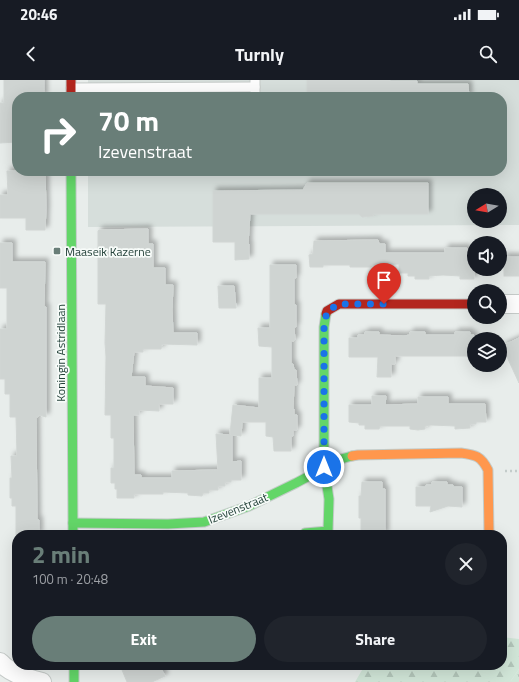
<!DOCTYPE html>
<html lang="en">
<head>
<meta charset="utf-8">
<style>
  body { margin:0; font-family:"Titillium Web",sans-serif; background:#20242c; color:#f1f3f6; height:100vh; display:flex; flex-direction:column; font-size:15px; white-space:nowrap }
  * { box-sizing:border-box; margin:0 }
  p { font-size:13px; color:#9ea1a6 }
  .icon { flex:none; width:22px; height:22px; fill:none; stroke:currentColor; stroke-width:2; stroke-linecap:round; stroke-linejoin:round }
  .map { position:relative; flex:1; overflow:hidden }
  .sheet { position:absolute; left:12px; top:450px; width:495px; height:140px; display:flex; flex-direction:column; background:#171b24; border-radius:16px; box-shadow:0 4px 16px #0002 }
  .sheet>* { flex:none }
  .banner { position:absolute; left:12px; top:12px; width:495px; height:84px; border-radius:16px; box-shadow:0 4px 16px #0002; background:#697e78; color:#fff; overflow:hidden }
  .needle { width:26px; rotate:259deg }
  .tools { position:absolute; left:467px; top:108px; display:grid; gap:8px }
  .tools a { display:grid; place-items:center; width:40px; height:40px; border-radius:50%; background:#171b24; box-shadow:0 4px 16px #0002; font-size:20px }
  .pin { position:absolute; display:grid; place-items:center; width:34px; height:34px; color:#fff; margin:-41px -17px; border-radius:50% 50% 50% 0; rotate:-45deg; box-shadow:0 0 4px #0007 }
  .pin .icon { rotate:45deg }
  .me { position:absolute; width:44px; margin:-22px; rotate:0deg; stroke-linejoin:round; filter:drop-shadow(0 0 3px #0008) }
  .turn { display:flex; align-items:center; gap:14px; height:84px; padding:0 20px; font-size:18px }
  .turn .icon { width:52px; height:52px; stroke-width:2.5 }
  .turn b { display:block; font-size:28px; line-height:34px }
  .round { display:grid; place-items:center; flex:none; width:42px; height:42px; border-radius:21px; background:#20242c }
  .summary { display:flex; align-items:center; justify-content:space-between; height:68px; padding:0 20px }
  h1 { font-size:24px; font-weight:700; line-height:30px; color:#697e78 }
  .action { display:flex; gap:8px; margin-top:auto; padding:8px 20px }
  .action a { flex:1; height:46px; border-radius:24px; background:#697e78; color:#fff; font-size:16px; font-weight:700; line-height:46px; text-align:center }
  .action a+a { background:#20242c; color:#f1f3f6 }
  .status { display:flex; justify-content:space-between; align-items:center; height:28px; padding:0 20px; background:#171b24; direction:ltr }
  .status svg { height:11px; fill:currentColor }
  header { display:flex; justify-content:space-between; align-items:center; height:52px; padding:0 20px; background:#171b24; font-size:18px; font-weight:700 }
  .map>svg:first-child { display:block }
  .built { fill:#d6dedb; fill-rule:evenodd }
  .grass { fill:url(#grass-tufts) }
  .forest { fill:url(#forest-firs) }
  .building { fill:#cfd4d2; stroke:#d1d6d4; filter:url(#shadow) }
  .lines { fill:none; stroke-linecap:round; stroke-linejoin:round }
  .lane-casing { stroke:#c5cac8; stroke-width:11 }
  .street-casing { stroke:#c5cac8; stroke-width:20 }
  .fast-casing { stroke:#c3cbc8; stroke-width:11 }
  .slow-casing { stroke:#c3cbc8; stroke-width:11 }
  .jam-casing { stroke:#c3cbc8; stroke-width:11 }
  .path { stroke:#c3ccca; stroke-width:2.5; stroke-dasharray:2 3; stroke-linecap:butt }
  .lane { stroke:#fcfcfc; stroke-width:9 }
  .street { stroke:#fcfcfc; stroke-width:18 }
  .fast { stroke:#63d668; stroke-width:9 }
  .slow { stroke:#ff974d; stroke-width:9 }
  .jam { stroke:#b3261e; stroke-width:9 }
  .route { stroke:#1a73e8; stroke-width:7; stroke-dasharray:0 12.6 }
  .poi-dot { fill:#697e78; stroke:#f7fbf9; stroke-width:1.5 }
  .labels { text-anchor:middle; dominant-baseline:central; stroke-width:3.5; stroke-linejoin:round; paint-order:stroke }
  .poi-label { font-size:12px; fill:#24423a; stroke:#f7fbf9; text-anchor:start }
  .street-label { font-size:12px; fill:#24423a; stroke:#f7fbf9 }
</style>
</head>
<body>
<div class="status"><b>20:46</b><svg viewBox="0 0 49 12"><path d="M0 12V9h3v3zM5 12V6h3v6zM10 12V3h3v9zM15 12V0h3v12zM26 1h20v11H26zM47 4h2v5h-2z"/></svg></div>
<header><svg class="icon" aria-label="back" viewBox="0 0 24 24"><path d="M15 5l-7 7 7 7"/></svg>Turnly<svg class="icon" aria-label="search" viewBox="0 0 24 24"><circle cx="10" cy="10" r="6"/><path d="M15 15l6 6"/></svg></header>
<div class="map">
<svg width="519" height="602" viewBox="0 0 519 602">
  <defs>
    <pattern id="grass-tufts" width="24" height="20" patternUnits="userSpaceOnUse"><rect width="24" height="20" fill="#d1e6d8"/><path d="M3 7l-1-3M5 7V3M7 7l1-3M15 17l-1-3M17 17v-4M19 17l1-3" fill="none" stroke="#b3c6ba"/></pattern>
    <pattern id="forest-firs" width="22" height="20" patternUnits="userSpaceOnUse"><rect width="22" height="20" fill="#d1e6d8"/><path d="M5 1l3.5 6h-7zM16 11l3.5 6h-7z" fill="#b3c6ba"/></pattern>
    <filter id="shadow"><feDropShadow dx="3.5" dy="-3.5" stdDeviation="2" flood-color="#0004"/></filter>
  </defs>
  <rect width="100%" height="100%" fill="#e8edeb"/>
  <path class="built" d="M88,0H519V145L88,147V91H502V17H88ZM474,115H500V141H474Z"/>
  <polygon class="grass" points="519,589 519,602 510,602"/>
  <polygon class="forest" points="502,557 519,559 519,589 510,602 355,602 365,585 502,585"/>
  <g class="building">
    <polygon points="4,0 44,0 44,17 17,17 17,62 0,63 0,23 4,23"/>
    <polygon points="307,0 390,0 390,1 417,1 417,4 468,4 469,17 373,17 373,12 345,12 345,17 307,17"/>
    <polygon points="7,91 45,91 46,128 45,150 26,150 26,138 0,138 0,115 8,115"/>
    <polygon points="307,103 428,103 428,134 373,134 373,136 362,137 359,134 250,134 248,164 249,164 249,179 235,180 235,162 213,162 213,111 303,110"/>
    <polygon points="148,149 148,164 153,164 153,188 165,188 165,205 173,205 172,230 173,253 197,253 197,265 162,264 161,269 143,269 143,272 134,272 131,297 145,297 145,306 173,308 173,324 159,324 159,331 139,330 139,335 133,335 134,395 141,395 141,398 172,398 172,391 218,390 216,354 231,355 230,354 233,325 259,328 259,298 272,298 272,267 259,266 258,248 270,248 270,185 296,185 296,198 294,198 294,225 296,225 296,247 294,247 295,260 294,261 291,261 291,284 293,284 294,290 296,290 297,305 294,305 293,329 294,329 294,335 297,335 297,350 293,350 293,356 291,356 291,371 274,371 273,357 266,356 266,342 242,342 241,356 232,355 232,382 241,381 241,400 231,400 231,402 225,402 225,406 218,406 218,410 209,410 209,413 203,413 202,416 188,415 188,413 163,412 163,414 134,414 134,418 117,418 117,409 115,409 115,403 111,403 111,388 114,388 114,358 111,358 111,335 105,335 106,277 105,263 106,224 98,224 98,151 99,150"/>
    <polygon points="378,160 379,164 385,164 385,173 445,173 445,168 467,168 467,173 474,173 474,199 460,199 460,196 443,195 429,196 429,199 415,199 415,196 408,196 408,193 399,193 399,184 372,185 371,187 350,187 350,185 323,185 323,187 310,187 309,175 313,174 314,161"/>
    <polygon points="0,163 12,163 12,182 45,182 44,227 46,227 46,337 39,335 38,337 36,337 37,440 39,440 39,455 16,455 16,426 12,426 12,418 10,418 10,398 12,398 11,376 17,376 16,337 10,337 10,314 5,314 5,299 0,299 0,249 7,249 7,208 0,208"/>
    <rect x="504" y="177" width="15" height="19"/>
    <polygon points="218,206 234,206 236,228 219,228"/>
    <polygon points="365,252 379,252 379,255 404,256 410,255 410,252 425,252 425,255 455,255 455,252 470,252 470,255 474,255 474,276 395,276 395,284 391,284 391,297 377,297 378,277 349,277 349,258 358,258 358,255 364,255"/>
    <polygon points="519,258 519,303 502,266"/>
    <polygon points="372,316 386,316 385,325 418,324 418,317 448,317 448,324 485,324 486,342 476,342 476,344 470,344 470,348 455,349 455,346 431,345 425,346 425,349 418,350 410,349 410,346 380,346 379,349 365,349 365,345 359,345 359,343 349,342 349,325 372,325"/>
    <polygon points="362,402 382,402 382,409 385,409 385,455 361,455 361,438 359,438 359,416 361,416"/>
    <polygon points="432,402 447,402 447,405 453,405 453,407 462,407 462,427 448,426 430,432 431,426 416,426 416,407 426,407 426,405 432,405"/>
    <polygon points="120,585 159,585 165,596 152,602 127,602"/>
  </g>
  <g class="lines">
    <defs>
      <g id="lane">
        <polyline points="255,0 255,17"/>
        <polyline points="71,8 255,7"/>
      </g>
      <g id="street">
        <polyline points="500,224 519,224"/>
        <path d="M0,582C11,594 27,598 42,602"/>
      </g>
      <g id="fast">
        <polyline points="71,91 73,455"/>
        <polyline points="73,443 168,444 204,442 249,426 296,403 341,379 352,376"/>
        <polyline points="305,453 328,451 329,419 324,387 324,247 326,234"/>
        <polyline points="74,585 74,602"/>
      </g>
      <path id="slow" d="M352,376L358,375L461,373C476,375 481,376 488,390L489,455"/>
      <g id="jam">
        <polyline points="71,0 71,17"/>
        <polyline points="326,234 327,231 339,224 474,224"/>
      </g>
    </defs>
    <use href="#lane" class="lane-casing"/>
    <use href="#street" class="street-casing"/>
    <use href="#fast" class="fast-casing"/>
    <use href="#slow" class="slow-casing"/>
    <use href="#jam" class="jam-casing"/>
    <polyline class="path" points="505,391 519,391"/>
    <use href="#lane" class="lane"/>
    <use href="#street" class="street"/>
    <use href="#fast" class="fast"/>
    <use href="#slow" class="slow"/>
    <use href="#jam" class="jam"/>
  </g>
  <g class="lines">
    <polyline class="route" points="324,387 324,247 327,231 339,224 384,224"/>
  </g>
  <rect class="poi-dot" x="53" y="167" width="8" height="8" rx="2"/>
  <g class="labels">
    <g class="poi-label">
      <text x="65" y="171">Maaseik Kazerne</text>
    </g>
    <g class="street-label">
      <text transform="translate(60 273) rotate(-90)">Koningin Astridlaan</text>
      <text transform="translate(238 428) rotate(-22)">Izevenstraat</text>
    </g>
  </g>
</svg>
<div class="tools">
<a><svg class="needle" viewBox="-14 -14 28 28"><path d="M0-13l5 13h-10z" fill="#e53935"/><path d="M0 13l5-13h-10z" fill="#9ea1a6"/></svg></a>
<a><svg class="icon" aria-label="sound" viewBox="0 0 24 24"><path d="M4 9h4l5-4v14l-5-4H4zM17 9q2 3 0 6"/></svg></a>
<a><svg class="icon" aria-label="search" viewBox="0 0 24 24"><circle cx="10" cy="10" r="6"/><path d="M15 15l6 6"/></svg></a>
<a><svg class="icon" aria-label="layers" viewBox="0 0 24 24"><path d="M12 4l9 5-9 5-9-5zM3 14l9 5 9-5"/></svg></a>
</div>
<div class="pin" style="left:384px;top:224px;background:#d93025"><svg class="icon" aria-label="arrive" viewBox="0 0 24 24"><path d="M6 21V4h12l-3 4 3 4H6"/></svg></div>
<svg class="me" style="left:324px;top:387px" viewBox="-20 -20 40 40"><circle r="17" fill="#1a73e8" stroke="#fff" stroke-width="3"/><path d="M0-11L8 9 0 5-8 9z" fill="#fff"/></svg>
<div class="banner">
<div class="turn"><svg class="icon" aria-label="right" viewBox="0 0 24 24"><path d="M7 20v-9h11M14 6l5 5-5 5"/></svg><div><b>70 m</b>Izevenstraat</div></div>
</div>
<section class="sheet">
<div class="summary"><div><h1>2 min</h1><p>100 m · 20:48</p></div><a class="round"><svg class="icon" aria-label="close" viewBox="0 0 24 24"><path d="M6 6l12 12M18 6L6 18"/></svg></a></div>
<div class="action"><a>Exit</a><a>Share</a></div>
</section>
</div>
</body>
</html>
